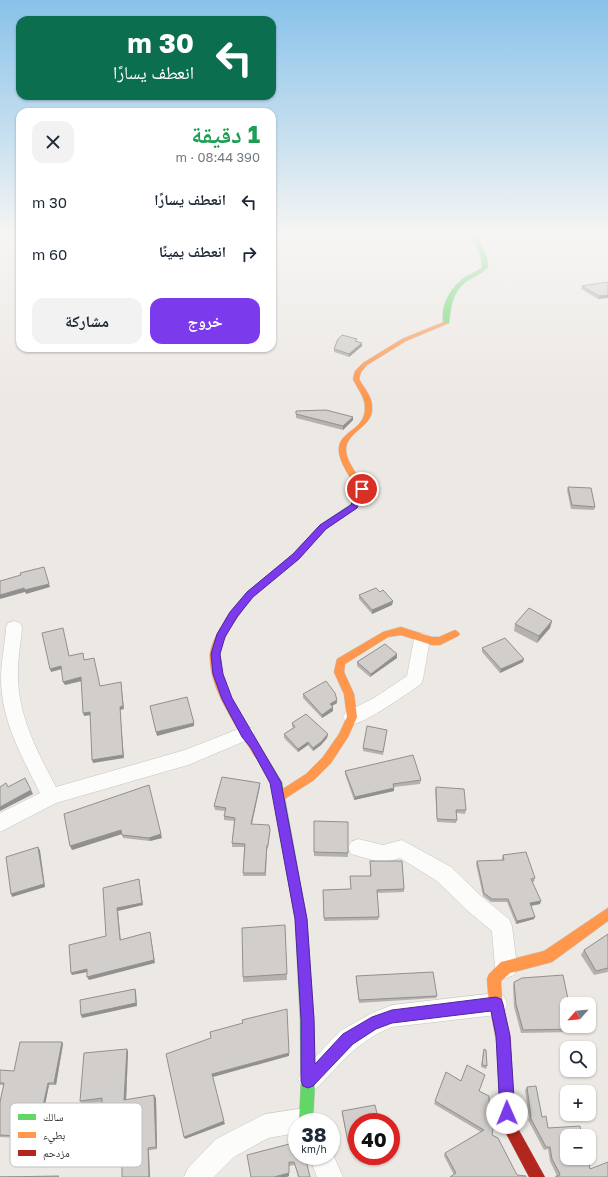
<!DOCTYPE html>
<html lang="ar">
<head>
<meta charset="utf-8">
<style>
  body { margin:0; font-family:"Golos Text","Noto Naskh Arabic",sans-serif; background:#f2f2f3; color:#1f2937; direction:rtl; height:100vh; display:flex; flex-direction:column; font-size:15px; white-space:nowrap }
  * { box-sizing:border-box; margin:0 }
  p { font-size:13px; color:#747a83 }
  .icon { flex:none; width:22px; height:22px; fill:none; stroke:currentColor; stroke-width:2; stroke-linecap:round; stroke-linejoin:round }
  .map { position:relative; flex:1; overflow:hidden; direction:ltr }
  .sheet { position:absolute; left:16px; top:108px; width:260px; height:244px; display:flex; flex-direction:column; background:#fff; border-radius:12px; box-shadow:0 1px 3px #0004; direction:rtl }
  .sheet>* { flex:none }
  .banner { position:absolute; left:16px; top:16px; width:260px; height:84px; border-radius:12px; box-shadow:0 1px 3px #0004; direction:rtl; background:#0b6e4f; color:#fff; overflow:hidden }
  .needle { width:26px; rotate:243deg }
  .buttons { position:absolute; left:560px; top:997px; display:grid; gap:8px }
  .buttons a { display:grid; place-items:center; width:36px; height:36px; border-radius:8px; background:#fff; box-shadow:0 1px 3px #0004; font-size:20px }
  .speed { position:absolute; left:288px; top:1113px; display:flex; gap:8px; font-size:20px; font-weight:700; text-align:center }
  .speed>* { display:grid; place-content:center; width:52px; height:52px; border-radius:50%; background:#fff; box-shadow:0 1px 3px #0004; line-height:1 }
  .speed small { font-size:10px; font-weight:400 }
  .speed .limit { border:6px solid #d22; background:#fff; color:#111 }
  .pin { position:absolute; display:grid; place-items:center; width:34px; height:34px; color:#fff; margin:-17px; border:2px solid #fff; border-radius:50%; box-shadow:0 1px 4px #0007 }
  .me { position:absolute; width:44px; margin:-22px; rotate:359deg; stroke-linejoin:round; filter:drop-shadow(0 0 3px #0008) }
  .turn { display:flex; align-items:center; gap:14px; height:84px; padding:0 16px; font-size:18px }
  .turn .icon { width:52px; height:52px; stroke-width:2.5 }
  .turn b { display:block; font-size:28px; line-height:34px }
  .round { display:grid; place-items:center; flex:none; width:42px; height:42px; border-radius:12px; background:#f2f2f3 }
  .summary { display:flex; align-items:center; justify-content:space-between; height:68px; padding:0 16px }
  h1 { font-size:24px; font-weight:700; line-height:30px; color:#1e9e55 }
  .action { display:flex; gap:8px; margin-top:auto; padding:8px 16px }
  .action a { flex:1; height:46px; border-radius:12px; background:#7c3aed; color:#fff; font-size:16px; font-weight:700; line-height:46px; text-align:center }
  .action a+a { background:#f2f2f3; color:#1f2937 }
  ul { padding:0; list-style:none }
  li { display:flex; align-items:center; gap:12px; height:52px; padding:0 16px }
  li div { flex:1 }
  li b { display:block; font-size:15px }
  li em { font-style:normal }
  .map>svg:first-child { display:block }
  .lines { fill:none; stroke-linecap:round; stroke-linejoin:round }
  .street-casing { stroke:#c5c4c5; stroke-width:1 }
  .fast-casing { stroke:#c5c4c5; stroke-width:1 }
  .slow-casing { stroke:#c5c4c5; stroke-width:1 }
  .jam-casing { stroke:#c5c4c5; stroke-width:1 }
  .street { fill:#fcfcfb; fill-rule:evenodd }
  .fast { fill:#63d668; fill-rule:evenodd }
  .slow { fill:#ff974d; fill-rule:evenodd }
  .jam { fill:#b3261e; fill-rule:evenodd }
  .wall { fill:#b4b1af }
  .shaded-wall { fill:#92908e }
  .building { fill:#d1cecb; stroke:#92908e }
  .route { fill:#7c3aed; stroke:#51269a }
  .key { fill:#fff; stroke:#c0c0c0; stroke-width:1 }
  .key-label { font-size:11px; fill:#2e2e2e }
</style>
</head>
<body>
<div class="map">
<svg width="608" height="1177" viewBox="0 0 608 1177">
  <rect width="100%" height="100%" fill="#ece8e4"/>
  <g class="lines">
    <defs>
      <g id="street">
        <path d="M14,621L20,623L22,627C21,644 17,662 18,679C19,718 38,753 56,787L185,750L246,726L252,728L255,733L252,738L188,765L56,803L0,832V813L40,793C22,757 1,720 1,679C1,662 5,644 6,627L8,623Z"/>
        <path d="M422,633L428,635L430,639L423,679L421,684C409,692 365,724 352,724C350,724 348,723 346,722L343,717L346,712L374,698L407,676L414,639L416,635Z"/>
        <polygon points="358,839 383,845 402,840 451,867 482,897 509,919 512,926 517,967 514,975 506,978 498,975 495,967 492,931 468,911 437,881 400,858 383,863 351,854 348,848 351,842"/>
        <path d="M496,993L504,996L507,1004L504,1012L496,1015L392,1027C358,1041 343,1061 318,1087L310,1091L302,1087L298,1079L302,1071L340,1031L372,1013L392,1005Z"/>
        <polygon points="305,1108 314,1111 317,1120 316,1122 297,1122 297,1133 268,1138 234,1157 214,1177 184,1177 188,1168 216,1139 265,1114"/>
        <polygon points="331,1150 343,1177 317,1177 309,1156 331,1156"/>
      </g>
      <g id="fast">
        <path d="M471,233H477L487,258L488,267C482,274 474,276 467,281C452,292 451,306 449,323L444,324C439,308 450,288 464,278C470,274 477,272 482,267L481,258Z"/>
        <polygon points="350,473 356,473 366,489 357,508 326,529 299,558 253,596 240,613 234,613 232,611 234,609 247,592 293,554 320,525 351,504 358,489 349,475"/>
        <polygon points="259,749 263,751 282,782 307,919 314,1019 315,1081 313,1122 299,1122 301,1081 300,1019 295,919 271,783 254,754 255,751"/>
      </g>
      <g id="slow">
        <path d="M444,322L449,323L406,341L367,365L361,372L359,379C364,388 372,396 372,407C374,427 346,431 346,450C346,459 353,468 357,475L356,477H350C318,427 366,439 365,407C365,397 357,388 353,379L355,371L363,363L402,339Z"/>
        <path d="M237,608L242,611C234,623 225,634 221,648C212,682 250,726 264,754L263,757L259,759L255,757C238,728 208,689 210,654C211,644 217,634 222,626C225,620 230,610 237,608Z"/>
        <polygon points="401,627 432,637 439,637 455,630 458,632 460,634 458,636 440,645 432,645 401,635 388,637 345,664 344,672 354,694 357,717 348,737 331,763 314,780 283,800 279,802 275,800 273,797 275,794 306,774 323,757 339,734 347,717 344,694 334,672 337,659 383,632"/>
        <path d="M608,908V921L552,962L510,973L501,981C501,989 502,997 503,1004C505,1020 515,1040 509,1055L504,1057L499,1055L489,1004L487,979L489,974L501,962L544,951Z"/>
      </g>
      <polygon id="jam" points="504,1043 509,1045 511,1050 515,1123 545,1177 529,1177 501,1124 497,1050 499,1045"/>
    </defs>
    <use href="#street" class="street-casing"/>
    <use href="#fast" class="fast-casing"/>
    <use href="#slow" class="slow-casing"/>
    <use href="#jam" class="jam-casing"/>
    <use href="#street" class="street"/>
    <use href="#fast" class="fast"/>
    <use href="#slow" class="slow"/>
    <use href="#jam" class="jam"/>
  </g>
  <g class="wall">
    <polygon points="608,282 598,299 581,289 582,286"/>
    <polygon points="357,341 362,346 349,357 334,352 334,349"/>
    <polygon points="296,414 353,417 353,420 343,430 296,418"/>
    <polygon points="568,487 595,507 594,510 571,509 567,490"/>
    <polygon points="380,592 393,601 392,605 372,614 359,599 359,595"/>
    <polygon points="552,621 550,628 537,643 514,631 515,624"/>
    <polygon points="482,648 523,662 500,673 482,652"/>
    <polygon points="397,654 397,658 370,677 357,666 357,662"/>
    <polygon points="303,694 337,700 337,703 332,706 333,707 333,711 322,718 303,698"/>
    <polygon points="292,723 328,734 327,738 321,745 313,751 308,745 298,752 284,738 284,734 293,728 292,726"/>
    <polygon points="387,730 383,755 363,751 363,748"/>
    <polygon points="345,771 421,780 420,784 394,787 394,791 354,800 345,774"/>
    <polygon points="260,783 260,786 252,824 270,830 268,849 267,848 266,876 243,876 244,847 232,847 232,843 234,821 224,820 224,816 225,811 215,810 214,806"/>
    <polygon points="436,787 466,810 465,814 457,813 457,820 456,823 437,822 435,790"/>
    <polygon points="64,814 162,838 150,841 123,838 122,834 72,850"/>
    <polygon points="314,821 348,853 348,857 314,856"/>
    <polygon points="503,855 535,878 534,882 532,882 540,904 531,906 534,919 516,924 507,902 491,902 483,896 476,864 477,861 502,860 502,858"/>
    <polygon points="370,861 404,889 404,892 377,893 379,917 378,920 324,921 323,890 351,889 350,876 370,876"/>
    <polygon points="285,925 287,980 243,982 243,977"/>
    <polygon points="608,934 608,972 594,975 581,955 584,950"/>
    <polygon points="356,976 437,996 436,998 359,1003 356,979"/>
    <polygon points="514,982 574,1029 573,1032 521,1033 514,1007 513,986"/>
    <polygon points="62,1042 63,1044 56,1085 49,1085 38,1139 0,1137 0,1102 4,1085 0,1085 0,1070 14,1071"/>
    <polygon points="127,1049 128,1052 126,1100 154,1095 156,1098 157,1149 119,1156 117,1154 117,1144 103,1146 101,1144 102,1102 82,1104 80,1101"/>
    <polygon points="484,1049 487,1066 486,1069 481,1067 483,1052"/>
    <polygon points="446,1072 479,1091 490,1122 492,1135 498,1138 454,1175 444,1156 445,1153 481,1132 434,1104"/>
    <polygon points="527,1087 548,1128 590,1169 608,1177 555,1177 557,1176 550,1161 548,1149 544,1150 528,1120 529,1118 525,1090"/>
    <polygon points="342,1111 357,1122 357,1142 348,1144 342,1114"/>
    <polygon points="297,1142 310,1177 298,1177 295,1165 289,1166 289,1176 247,1155"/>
  </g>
  <g class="shaded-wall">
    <polygon points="608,295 608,298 598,299 599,296"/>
    <polygon points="362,343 362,346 349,357 349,354"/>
    <polygon points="353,417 353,420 343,430 343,426"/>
    <polygon points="49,584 50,587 26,594 25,592 0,599 0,595 24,588"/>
    <polygon points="393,601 392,605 372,614 372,610"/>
    <polygon points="552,621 550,628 537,643 539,636"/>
    <polygon points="397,654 397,658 370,677 371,674"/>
    <polygon points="524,659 523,662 500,673 501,669"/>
    <polygon points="61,666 62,669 51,672 50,669"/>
    <polygon points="81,677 82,681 65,685 63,682"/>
    <polygon points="121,682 124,709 120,710 124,758 93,763 92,760 120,707"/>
    <polygon points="337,700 337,703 330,707 330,704"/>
    <polygon points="333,707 333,711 322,718 322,715"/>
    <polygon points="90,712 91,715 84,716 83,713"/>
    <polygon points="194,723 194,726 157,736 156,732"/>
    <polygon points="328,734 327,738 321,745 313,751 313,748"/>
    <polygon points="308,742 308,745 298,752 298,749"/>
    <polygon points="260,783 260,786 251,827 251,824"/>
    <polygon points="394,788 394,791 354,800 355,797"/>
    <polygon points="31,790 33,794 0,811 0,807"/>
    <polygon points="121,830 122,834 72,850 70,846"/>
    <polygon points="161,834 162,838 150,841 149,838"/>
    <polygon points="38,847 40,850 45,887 12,897 11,894"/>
    <polygon points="139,879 143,905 118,911 121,943 120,940 117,908"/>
    <polygon points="541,901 540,904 529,906 530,903"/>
    <polygon points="535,917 534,919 516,924 517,921"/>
    <polygon points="150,932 155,963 89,980 87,977"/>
    <polygon points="87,969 88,972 72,975 71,973"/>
    <polygon points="135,989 136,991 137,1006 82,1018 81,1015"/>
    <polygon points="62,1042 63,1044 56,1085 54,1083"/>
    <polygon points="127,1049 128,1052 126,1103 124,1100"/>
    <polygon points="289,1053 289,1056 213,1077 212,1074"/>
    <polygon points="48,1083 49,1085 38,1139 36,1137"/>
    <polygon points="154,1095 156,1098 157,1149 156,1147"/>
    <polygon points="224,1121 225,1124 185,1139 184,1137"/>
    <polygon points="148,1148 149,1151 150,1177 149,1177"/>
    <polygon points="289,1173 289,1176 287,1177 274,1177"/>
  </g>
  <g class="building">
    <polygon points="608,282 608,295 599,296 582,286"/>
    <polygon points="342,335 357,339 355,341 362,343 349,354 334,349 338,339"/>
    <polygon points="326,410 353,417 343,426 296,414 296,411"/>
    <polygon points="568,487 591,488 595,507 572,505"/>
    <polygon points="44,567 49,584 25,590 24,588 0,595 0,581 21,575 20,573"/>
    <polygon points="376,588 380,592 383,590 393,601 372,610 359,595"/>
    <polygon points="529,608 552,621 539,636 515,624"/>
    <polygon points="63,628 69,656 83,653 84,660 94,658 100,686 121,682 123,706 120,707 123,755 92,760 90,712 83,713 81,677 63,682 61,666 50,669 42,633"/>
    <polygon points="505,638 524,659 501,669 482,648"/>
    <polygon points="385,644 397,654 371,674 357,662"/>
    <polygon points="326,681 335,693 337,700 330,704 333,707 322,715 303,694"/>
    <polygon points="187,697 194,723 156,732 150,706"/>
    <polygon points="306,714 328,734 321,742 313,748 308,742 298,749 284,734 295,727 292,723"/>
    <polygon points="367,726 387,730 383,752 363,748"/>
    <polygon points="413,755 421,780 393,784 394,788 355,797 345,771"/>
    <polygon points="222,777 260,783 251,824 269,825 270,830 268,845 267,845 265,873 243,873 245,844 232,843 235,818 224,816 226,808 214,806"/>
    <polygon points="25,778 31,790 0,807 0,787 6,783 8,787"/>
    <polygon points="149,785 161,834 149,838 122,835 121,830 70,846 64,814"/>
    <polygon points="436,787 464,789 466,810 456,810 457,820 437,819"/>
    <polygon points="314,821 348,822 348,853 314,852"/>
    <polygon points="38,847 44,884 11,894 6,857"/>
    <polygon points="526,852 535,878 531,879 541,901 530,903 535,917 517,921 508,899 492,899 484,893 477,861 504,860 503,855"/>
    <polygon points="370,861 402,861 404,889 377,890 379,917 324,918 323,890 351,889 350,876 371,876"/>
    <polygon points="139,879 142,903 117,908 120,940 150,932 154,960 87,977 87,969 71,973 69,945 106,936 103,888"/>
    <polygon points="285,925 287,974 243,977 242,928"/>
    <polygon points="608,934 608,968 596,971 584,950"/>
    <polygon points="433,972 437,996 359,1000 356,976"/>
    <polygon points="563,975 569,1004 567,1004 567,1026 574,1026 574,1029 523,1030 516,1004 514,982 522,978"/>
    <polygon points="135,989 136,1003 81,1015 80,1000"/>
    <polygon points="287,1009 289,1053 212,1074 224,1121 184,1137 166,1054 211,1038 210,1032 243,1023 242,1020"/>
    <polygon points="20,1042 62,1042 54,1083 48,1083 36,1137 0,1135 0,1102 4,1083 0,1083 0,1070 14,1071"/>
    <polygon points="127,1049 124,1100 154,1095 156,1147 148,1148 149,1177 122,1177 122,1153 117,1154 117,1141 101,1144 102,1098 80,1101 84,1053"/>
    <polygon points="484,1049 486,1050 487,1066 482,1065"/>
    <polygon points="467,1065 485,1075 479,1091 489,1096 490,1122 493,1129 492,1135 498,1138 517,1175 526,1176 526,1177 450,1177 456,1173 445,1153 484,1130 435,1101 446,1072 461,1081"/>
    <polygon points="536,1086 542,1117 546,1116 548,1128 580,1126 582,1136 567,1136 567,1158 588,1158 590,1169 608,1162 608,1177 556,1177 556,1176 559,1176 560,1174 552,1159 550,1147 546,1147 530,1117 531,1117 527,1087"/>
    <polygon points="375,1105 379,1122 357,1122 357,1140 348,1142 342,1111"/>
    <polygon points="297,1142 297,1156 305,1156 310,1177 299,1177 294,1162 289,1162 289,1173 274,1177 251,1177 247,1155"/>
    <polygon points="59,1176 58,1177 0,1177"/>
  </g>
  <linearGradient id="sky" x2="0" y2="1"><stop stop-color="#88c2ea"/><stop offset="0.59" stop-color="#f6f5f3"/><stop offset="1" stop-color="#f6f5f3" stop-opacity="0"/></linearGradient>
  <rect width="608" height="398" fill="url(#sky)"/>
  <polygon class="route" points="362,487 366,489 357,508 326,529 299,559 253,597 237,617 225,637 220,654 223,674 232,698 281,782 307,919 314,1019 315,1064 343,1034 372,1017 392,1010 496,997 501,999 503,1004 510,1036 515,1113 513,1118 507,1120 502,1118 500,1113 496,1036 491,1011 392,1023 376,1029 353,1044 313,1086 308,1088 303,1086 301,1081 301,1019 295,919 270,783 251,748 242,737 222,699 213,674 211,654 217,634 230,612 247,592 293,554 320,525 351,505 358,489"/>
  <rect x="10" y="1103" width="132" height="64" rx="6" class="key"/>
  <rect x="18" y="1114" width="18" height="6" fill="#63d668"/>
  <rect x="18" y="1132" width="18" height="6" fill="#ff974d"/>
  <rect x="18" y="1150" width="18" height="6" fill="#b3261e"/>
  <g class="key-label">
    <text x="43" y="1121">سالك</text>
    <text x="43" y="1139">بطيء</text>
    <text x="43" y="1157">مزدحم</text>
  </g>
</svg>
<div class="buttons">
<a><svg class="needle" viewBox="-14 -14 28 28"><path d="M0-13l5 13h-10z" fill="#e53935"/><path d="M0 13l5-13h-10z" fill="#747a83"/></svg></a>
<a><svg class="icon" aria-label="search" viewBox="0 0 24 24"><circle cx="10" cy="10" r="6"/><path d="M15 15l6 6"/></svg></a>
<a>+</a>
<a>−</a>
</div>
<div class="speed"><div>38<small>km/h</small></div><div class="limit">40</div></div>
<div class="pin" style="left:362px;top:489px;background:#d93025"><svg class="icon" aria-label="arrive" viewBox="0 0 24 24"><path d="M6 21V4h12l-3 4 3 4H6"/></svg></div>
<svg class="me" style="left:507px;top:1113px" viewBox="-20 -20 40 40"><circle r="19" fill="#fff"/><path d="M0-13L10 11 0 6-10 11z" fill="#7c3aed"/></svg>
<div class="banner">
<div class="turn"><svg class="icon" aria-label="left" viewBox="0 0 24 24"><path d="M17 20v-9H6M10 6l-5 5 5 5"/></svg><div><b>30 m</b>انعطف يسارًا</div></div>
</div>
<section class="sheet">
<div class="summary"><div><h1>1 دقيقة</h1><p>390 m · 08:44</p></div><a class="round"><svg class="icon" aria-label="close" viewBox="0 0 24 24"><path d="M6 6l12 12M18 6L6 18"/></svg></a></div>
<ul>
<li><svg class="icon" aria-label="left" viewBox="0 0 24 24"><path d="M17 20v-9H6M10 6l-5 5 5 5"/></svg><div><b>انعطف يسارًا</b></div><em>30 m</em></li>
<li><svg class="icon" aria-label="right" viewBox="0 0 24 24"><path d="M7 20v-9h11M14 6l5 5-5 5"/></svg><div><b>انعطف يمينًا</b></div><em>60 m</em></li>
</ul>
<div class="action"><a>خروج</a><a>مشاركة</a></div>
</section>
</div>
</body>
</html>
